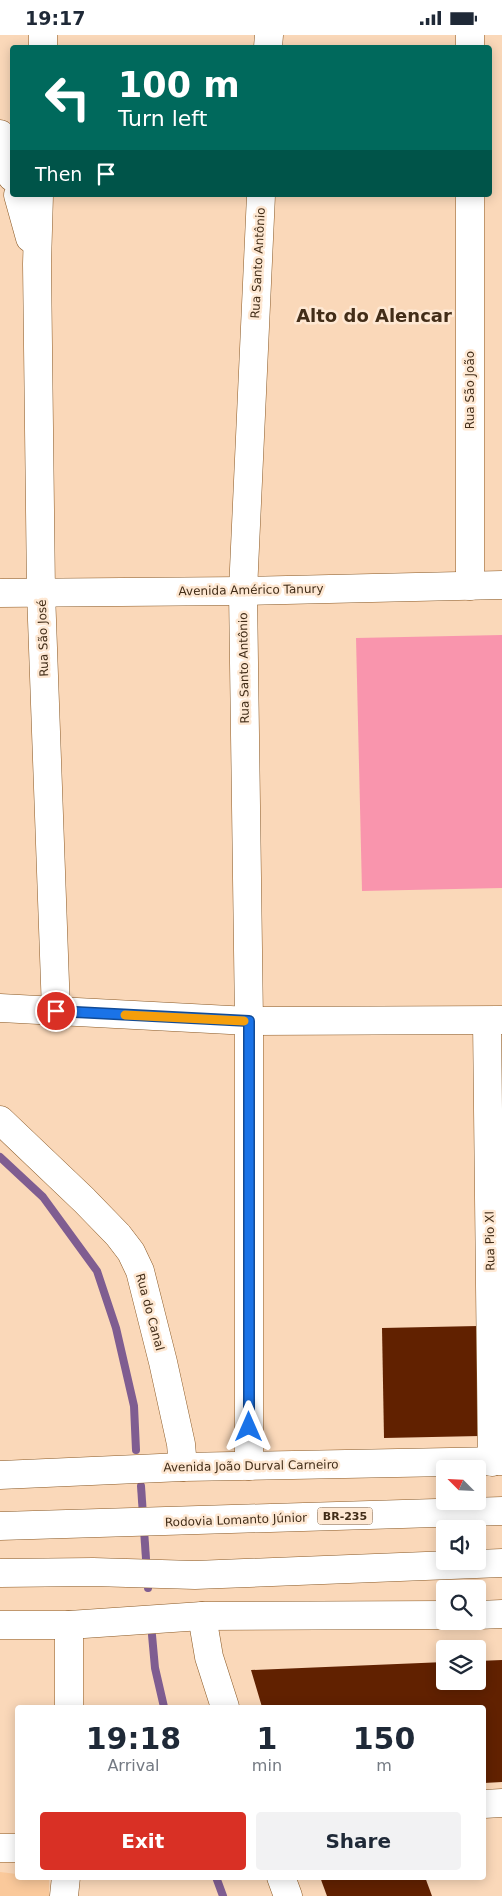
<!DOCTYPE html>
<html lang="en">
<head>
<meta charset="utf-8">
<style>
  body { margin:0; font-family:"DejaVu Sans",sans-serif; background:#f2f2f3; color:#1f2937; height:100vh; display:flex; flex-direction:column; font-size:19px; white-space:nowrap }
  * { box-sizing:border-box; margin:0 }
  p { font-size:16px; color:#747a83 }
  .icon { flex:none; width:28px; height:28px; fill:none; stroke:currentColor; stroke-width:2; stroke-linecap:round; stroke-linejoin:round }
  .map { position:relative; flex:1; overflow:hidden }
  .details { position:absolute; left:15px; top:1670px; width:471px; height:175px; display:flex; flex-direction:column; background:#fff; border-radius:5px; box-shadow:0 2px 12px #0003 }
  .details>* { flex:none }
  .hud { position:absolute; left:10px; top:10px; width:482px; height:152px; border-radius:5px; box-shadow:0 2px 12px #0003; background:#00695c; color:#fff; overflow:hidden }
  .needle { width:32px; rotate:294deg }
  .fabs { position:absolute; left:436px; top:1425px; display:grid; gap:10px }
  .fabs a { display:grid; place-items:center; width:50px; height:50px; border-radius:5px; background:#fff; box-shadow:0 2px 12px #0003; font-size:25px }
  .pin { position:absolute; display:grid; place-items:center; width:42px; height:42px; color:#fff; margin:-21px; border:2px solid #fff; border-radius:50%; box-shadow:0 1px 5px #0007 }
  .me { position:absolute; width:55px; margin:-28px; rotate:0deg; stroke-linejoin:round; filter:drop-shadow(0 0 4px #0008) }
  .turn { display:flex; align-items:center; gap:18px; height:105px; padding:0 25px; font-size:22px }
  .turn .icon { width:65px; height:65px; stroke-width:2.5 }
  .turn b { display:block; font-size:35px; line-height:42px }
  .then { display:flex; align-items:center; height:48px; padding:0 25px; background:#0003; gap:10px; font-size:19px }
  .eta { display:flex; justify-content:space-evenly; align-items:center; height:85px; text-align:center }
  .eta b { font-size:30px; font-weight:700; line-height:35px }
  .cta { display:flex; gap:10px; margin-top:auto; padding:10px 25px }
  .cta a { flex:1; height:58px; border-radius:5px; background:#d93025; color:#fff; font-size:20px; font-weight:700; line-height:58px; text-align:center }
  .cta a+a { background:#f2f2f3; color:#1f2937 }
  .status { display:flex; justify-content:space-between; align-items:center; height:35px; padding:0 25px; background:#fff; direction:ltr }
  .status svg { height:14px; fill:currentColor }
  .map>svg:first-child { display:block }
  .built { fill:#fac99b }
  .green { fill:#f995ad }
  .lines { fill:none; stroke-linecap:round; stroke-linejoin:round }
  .stream { stroke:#7f5d91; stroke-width:8 }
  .building { fill:#612100 }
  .minor-casing { stroke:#8a5925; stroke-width:29 }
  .highway-casing { stroke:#8a5925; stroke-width:29 }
  .minor { stroke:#fff; stroke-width:28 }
  .highway { stroke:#fff; stroke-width:28 }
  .route-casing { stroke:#114b97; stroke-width:12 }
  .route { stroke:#1a73e8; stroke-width:9 }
  .slow { stroke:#f59e0b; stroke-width:9 }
  .labels { text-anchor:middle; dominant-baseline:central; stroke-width:5; stroke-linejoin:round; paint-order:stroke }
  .shield { fill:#fee8d3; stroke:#7a6550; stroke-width:1 }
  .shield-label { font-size:11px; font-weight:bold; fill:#422d18 }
  .street-label { font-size:12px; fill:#422d18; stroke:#fee8d3 }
  .district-label { font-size:18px; font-weight:bold; fill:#422d18; stroke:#fee8d3 }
</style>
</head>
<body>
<div class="status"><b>19:17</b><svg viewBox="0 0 49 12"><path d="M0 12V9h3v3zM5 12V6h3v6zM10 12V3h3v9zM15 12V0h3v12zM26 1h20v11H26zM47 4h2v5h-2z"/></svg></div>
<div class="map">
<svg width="502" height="1861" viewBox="0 0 502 1861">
  <rect width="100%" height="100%" fill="#fad8b9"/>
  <polygon class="built" points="0,1837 17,1839 18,1842 49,1843 49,1861 0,1861"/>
  <polygon class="green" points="502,600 502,853 362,856 356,603"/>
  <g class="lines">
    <g class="stream">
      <polyline points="0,1122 43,1162 97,1236 116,1293 134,1371 136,1415"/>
      <polyline points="141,1451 148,1553"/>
      <polyline points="152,1600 155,1633 164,1672"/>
      <polyline points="216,1842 223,1861"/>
    </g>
  </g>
  <g class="building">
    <polygon points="478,1291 480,1401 384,1403 382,1293"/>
    <polygon points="502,1625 502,1747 484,1748 484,1672 262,1672 251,1635 445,1627 445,1646 478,1646 478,1626"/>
    <polygon points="320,1842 425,1842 432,1861 327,1861"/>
  </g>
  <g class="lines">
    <defs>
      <g id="minor">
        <polyline points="470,0 470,12"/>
        <polyline points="43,12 43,0"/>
        <polyline points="268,12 269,0"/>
        <polyline points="0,99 12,142"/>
        <polyline points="18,160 30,203"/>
        <polyline points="39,160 37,229 41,557 56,976"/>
        <polyline points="470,160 470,551"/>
        <polyline points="0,558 243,556 502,550"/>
        <polyline points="0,973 249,986 502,985"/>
        <polyline points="487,986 492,1427"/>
        <polyline points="0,1085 84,1165 118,1200 131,1217 140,1236 163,1327 181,1409 183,1432"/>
        <polyline points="249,1431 249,986 243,556 261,160"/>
        <polyline points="0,1440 183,1432 502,1426"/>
        <polyline points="478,1580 502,1579"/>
        <polyline points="202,1581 209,1622 225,1672"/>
        <polyline points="0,1590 69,1590 202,1581 445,1580"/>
        <polyline points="69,1672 69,1590"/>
        <polyline points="484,1769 502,1768"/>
        <polyline points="0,1813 18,1813"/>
        <polyline points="281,1842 288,1861"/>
        <polyline points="64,1861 66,1842"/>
      </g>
      <g id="highway">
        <polyline points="0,1491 502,1476"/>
        <polyline points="0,1538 93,1537 195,1540 502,1528"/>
      </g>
    </defs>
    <use href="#minor" class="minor-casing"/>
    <use href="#highway" class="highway-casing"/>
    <use href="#minor" class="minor"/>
    <use href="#highway" class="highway"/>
  </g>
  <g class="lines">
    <defs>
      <polyline id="route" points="56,976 249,986 249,1392"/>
    </defs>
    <use href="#route" class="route-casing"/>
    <use href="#route" class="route"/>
    <polyline class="slow" points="125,980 244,986"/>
  </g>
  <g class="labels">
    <rect class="shield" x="317.5" y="1472.5" width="55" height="17" rx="4"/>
    <g class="shield-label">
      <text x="345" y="1481">BR-235</text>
    </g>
    <g class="street-label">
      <text transform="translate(258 228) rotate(-87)">Rua Santo Antônio</text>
      <text transform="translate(470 355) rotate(-90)">Rua São João</text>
      <text transform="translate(251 555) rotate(-1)">Avenida Américo Tanury</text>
      <text transform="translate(43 603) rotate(-92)">Rua São José</text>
      <text transform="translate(244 633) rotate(-91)">Rua Santo Antônio</text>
      <text transform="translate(490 1206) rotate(-91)">Rua Pio XI</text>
      <text transform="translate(150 1277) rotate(75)">Rua do Canal</text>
      <text transform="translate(251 1431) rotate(-1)">Avenida João Durval Carneiro</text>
      <text transform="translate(236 1485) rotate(-2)">Rodovia Lomanto Júnior</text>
    </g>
    <g class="district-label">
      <text x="374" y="280">Alto do Alencar</text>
    </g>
  </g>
</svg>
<div class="fabs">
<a><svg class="needle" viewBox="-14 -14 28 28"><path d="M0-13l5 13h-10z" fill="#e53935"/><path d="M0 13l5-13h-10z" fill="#747a83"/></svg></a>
<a><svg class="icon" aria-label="sound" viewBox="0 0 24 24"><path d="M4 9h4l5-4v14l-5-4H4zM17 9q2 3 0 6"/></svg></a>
<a><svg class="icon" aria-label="search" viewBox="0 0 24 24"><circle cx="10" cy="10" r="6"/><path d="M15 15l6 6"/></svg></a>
<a><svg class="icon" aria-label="layers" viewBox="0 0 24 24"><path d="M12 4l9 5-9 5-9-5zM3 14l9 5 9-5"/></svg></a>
</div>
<div class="pin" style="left:56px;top:976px;background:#d93025"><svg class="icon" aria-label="arrive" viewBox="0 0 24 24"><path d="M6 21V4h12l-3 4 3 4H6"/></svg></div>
<svg class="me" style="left:249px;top:1392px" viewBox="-20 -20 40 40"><path d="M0-17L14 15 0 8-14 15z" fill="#1a73e8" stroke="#fff" stroke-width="4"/></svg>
<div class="hud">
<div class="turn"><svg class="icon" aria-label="left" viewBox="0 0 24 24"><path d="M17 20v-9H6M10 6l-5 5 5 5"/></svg><div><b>100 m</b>Turn left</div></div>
<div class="then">Then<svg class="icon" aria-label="arrive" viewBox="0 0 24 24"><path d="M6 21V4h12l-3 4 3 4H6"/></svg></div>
</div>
<section class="details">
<div class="eta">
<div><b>19:18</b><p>Arrival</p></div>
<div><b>1</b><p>min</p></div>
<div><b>150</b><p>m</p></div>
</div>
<div class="cta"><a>Exit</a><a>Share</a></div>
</section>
</div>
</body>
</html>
